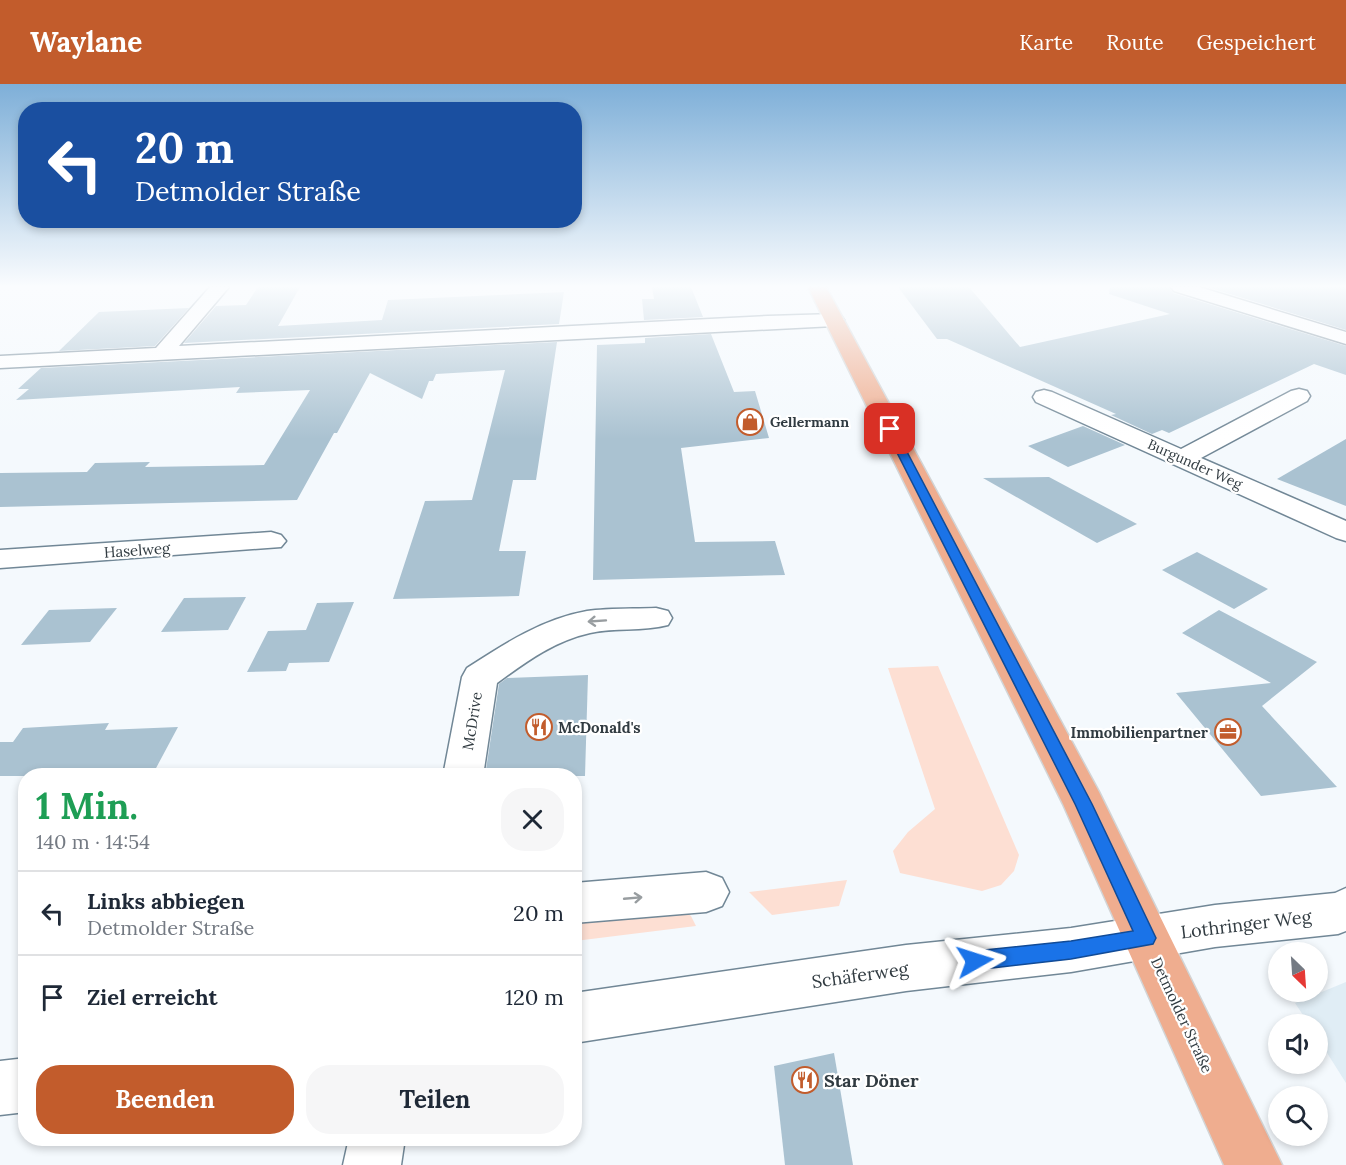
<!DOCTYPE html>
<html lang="de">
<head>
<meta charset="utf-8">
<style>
  body { margin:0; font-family:Lora,serif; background:#f6f6f7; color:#1f2937; height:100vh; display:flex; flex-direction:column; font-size:22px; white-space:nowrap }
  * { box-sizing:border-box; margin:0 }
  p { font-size:20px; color:#747a83 }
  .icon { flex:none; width:33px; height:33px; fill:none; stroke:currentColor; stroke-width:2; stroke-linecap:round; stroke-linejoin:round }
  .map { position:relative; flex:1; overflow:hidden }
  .details { position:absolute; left:18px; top:684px; width:564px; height:378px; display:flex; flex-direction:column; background:#fff; border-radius:24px; box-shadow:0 3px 9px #0003 }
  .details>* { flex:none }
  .hud { position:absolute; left:18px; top:18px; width:564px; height:126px; border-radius:24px; box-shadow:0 3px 9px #0003; background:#1a4fa0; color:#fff; overflow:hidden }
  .needle { width:39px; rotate:155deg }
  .tools { position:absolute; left:1268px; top:858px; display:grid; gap:12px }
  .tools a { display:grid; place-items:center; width:60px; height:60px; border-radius:50%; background:#fff; box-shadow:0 3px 9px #0003; font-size:30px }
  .pin { position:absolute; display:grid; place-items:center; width:51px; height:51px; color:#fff; margin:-26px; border-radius:12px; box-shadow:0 3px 9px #0006 }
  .me { position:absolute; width:66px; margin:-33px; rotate:84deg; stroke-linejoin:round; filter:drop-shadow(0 0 4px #0008) }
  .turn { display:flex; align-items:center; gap:21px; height:126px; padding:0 18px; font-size:27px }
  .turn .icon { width:78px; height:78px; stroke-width:2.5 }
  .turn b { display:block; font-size:42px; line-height:51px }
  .round { display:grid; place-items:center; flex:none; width:63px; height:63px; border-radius:24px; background:#f6f6f7 }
  .headline { display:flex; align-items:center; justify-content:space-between; height:102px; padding:0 18px }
  h1 { font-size:36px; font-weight:700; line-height:45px; color:#1e9e55 }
  .button { display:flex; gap:12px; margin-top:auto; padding:12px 18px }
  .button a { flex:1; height:69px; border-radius:24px; background:#c25c2c; color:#fff; font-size:24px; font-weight:700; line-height:69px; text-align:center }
  .button a+a { background:#f6f6f7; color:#1f2937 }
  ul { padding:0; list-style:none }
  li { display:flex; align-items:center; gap:18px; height:84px; padding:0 18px; border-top:2px solid #e0e1e3 }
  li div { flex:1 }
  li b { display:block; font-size:22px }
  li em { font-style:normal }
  header { display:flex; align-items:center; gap:36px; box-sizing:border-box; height:84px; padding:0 30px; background:#c25c2c; color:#fff }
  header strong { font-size:28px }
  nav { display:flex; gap:33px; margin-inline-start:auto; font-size:21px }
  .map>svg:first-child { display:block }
  .built { fill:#e0edf5 }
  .green { fill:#fddfd3 }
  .building { fill:#aac2d1 }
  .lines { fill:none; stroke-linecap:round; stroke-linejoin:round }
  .minor-casing { stroke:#718796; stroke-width:3 }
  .major-casing { stroke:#d2d4d5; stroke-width:3 }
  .minor { fill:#fff; fill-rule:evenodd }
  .major { fill:#efad8f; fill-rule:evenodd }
  .oneway { stroke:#989da0 }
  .route { fill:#1a73e8; stroke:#114b97; stroke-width:1.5 }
  .labels { text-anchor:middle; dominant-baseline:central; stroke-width:4.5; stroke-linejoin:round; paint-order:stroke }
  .far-poi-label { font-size:14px; font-weight:bold; fill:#313b41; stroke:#fff; text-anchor:start }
  .far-street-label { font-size:14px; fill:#313b41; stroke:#fff }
  .street-label { font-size:15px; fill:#313b41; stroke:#fff }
  .poi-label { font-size:15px; font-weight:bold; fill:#313b41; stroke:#fff; text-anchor:start }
  .near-street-label { font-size:18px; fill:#313b41; stroke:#fff }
  .near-poi-label { font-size:18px; font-weight:bold; fill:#313b41; stroke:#fff; text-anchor:start }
</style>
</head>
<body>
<header>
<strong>Waylane</strong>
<nav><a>Karte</a><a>Route</a><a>Gespeichert</a></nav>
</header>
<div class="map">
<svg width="1346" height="1081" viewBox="0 0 1346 1081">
  <rect width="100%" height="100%" fill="#f4f9fd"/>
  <polygon class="built" points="1346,898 1346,999 1317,953 1317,940 1309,940 1295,919"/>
  <g class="green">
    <polygon points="938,582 1019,771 1014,787 1001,801 982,807 900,789 893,767 908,748 935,725 888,584"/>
    <polygon points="847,796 839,822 772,831 749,808"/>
    <polygon points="681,825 691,832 696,842 575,857 574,837"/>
  </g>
  <g class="building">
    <polygon points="258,203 300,203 278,242 382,236 388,216 564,208 559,240 184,259 216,222 246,221"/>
    <polygon points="652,203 691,203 703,233 644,236 642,215 654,215"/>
    <polygon points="898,203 969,203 1020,263 1170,230 1109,210 1110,203 1169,203 1173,209 1346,262 1346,291 1314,280 1169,349 1162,346 1152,350 1111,331 1116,330 947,255 937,255"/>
    <polygon points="1207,203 1346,203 1346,246"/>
    <polygon points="189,224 155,262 59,267 99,228"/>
    <polygon points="711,250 734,308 755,307 769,354 681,364 695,458 775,457 785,491 593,496 597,261 645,259 645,254"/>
    <polygon points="557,258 536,396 513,396 499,467 526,467 519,512 393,515 425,417 472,416 505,286 436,290 433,297 429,297 422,315 370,289 337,349 334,349 297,416 0,423 0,389 87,388 95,379 150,378 145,383 264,381 310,306 236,309 240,303 16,316 29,305 18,305 41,284"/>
    <polygon points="1083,342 1125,361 1068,383 1028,362"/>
    <polygon points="1346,355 1346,422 1277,395"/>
    <polygon points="1049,393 1137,440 1097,459 983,394"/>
    <polygon points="1197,468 1268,505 1234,525 1162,486"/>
    <polygon points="246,513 228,546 161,548 184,514"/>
    <polygon points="354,518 329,578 289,579 286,587 247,588 268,547 306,546 317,519"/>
    <polygon points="117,524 90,558 21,561 49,526"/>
    <polygon points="1219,526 1317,578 1262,622 1337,703 1261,712 1176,609 1271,599 1182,549"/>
    <polygon points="588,591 585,692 485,692 499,600 507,594"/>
    <polygon points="109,639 105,646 178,643 155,686 73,689 71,692 0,692 0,658 13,658 23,644"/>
    <polygon points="834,969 853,1081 785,1081 774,982"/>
  </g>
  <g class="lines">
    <defs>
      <g id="minor">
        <polygon points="210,203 229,203 179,262 768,232 834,230 841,232 844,236 841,240 834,242 0,284 0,272 156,264"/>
        <polygon points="1171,203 1199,203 1346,248 1346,260 1174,207"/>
        <polygon points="1299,305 1307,307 1310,312 1307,317 1201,374 1346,437 1346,457 1336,454 1036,318 1033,313 1036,308 1044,306 1052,308 1181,365 1291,307"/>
        <polygon points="271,448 281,451 286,457 281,463 0,484 0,466"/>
        <path d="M656,524L668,527L672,534L668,541C642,548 615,543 590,549C554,557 526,578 497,599L483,692H443L462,593L467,584C504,560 542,535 587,527C609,524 633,525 656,524Z"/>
        <polygon points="706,788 722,794 729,808 722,822 706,828 574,839 574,799"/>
        <polygon points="1346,804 1346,847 1338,850 1215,863 1071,888 906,907 574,959 574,909 906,861 1071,844 1215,821 1335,809"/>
        <polygon points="26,974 26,1028 0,1031 0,977"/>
        <polygon points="349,1054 405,1054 401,1081 343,1081"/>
      </g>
      <polygon id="major" points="808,203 826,203 1099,708 1282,1081 1224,1081 1063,720"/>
    </defs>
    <use href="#minor" class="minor-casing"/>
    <use href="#major" class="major-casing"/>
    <use href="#minor" class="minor"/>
    <use href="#major" class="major"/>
  </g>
  <defs><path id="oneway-shaft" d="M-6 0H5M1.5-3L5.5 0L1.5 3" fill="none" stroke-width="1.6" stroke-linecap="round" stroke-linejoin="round" transform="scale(1.5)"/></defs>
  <g class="oneway">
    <use href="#oneway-shaft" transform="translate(597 537) rotate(176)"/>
    <use href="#oneway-shaft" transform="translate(633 814) rotate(-5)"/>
  </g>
  <linearGradient id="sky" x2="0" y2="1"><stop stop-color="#7eafd8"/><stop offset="0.57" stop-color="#fafcfe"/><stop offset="1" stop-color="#fafcfe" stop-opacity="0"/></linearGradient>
  <rect width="1346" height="355" fill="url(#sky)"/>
  <polygon class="route" points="890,342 895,345 1092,720 1156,854 1153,860 1071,875 975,886 968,883 965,877 968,870 975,867 1071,857 1133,847 1075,720 885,345"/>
  <defs>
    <symbol id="shop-ring" viewBox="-11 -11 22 22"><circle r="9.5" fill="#fff" stroke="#c25c2c" stroke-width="1.5"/><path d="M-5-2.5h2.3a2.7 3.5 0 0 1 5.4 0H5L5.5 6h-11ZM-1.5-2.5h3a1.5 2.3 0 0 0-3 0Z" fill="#c25c2c"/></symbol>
    <symbol id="restaurant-ring" viewBox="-11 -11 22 22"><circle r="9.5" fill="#fff" stroke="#c25c2c" stroke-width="1.5"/><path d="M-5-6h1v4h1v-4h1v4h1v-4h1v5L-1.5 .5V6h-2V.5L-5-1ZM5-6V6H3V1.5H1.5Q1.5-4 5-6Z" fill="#c25c2c"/></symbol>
    <symbol id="office-ring" viewBox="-11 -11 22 22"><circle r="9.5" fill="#fff" stroke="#c25c2c" stroke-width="1.5"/><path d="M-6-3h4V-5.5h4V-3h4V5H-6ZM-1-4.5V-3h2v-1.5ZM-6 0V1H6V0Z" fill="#c25c2c"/></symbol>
  </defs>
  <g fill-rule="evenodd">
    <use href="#shop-ring" x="735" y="323" width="30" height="30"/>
    <use href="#restaurant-ring" x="524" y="628" width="30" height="30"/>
    <use href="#office-ring" x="1213" y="633" width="30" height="30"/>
    <use href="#restaurant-ring" x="790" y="981" width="30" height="30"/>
  </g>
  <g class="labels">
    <g class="far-poi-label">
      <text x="770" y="338">Gellermann</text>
    </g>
    <g class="far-street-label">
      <text transform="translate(1195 380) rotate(24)">Burgunder Weg</text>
    </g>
    <g class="street-label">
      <text transform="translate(137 466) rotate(-4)">Haselweg</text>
      <text transform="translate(472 637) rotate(-81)">McDrive</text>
      <text transform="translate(1182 931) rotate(65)">Detmolder Straße</text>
    </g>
    <g class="poi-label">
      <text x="558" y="643">McDonald's</text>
      <text x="1208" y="648" text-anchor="end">Immobilienpartner</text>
    </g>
    <g class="near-street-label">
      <text transform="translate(1246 840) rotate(-7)">Lothringer Weg</text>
      <text transform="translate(860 891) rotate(-8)">Schäferweg</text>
    </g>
    <g class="near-poi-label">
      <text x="824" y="996">Star Döner</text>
    </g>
  </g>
</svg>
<div class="tools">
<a><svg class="needle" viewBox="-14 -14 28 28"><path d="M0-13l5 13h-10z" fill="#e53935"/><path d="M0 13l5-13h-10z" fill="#747a83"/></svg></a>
<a><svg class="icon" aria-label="sound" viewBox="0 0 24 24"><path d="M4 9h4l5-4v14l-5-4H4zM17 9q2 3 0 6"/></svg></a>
<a><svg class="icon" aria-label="search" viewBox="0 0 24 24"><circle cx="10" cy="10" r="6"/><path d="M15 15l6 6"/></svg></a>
</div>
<div class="pin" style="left:890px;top:345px;background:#d93025"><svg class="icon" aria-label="arrive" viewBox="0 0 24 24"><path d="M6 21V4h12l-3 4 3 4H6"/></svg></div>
<svg class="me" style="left:975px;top:877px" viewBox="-20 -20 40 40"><path d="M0-17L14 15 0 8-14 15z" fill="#1a73e8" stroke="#fff" stroke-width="4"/></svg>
<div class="hud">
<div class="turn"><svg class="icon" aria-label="left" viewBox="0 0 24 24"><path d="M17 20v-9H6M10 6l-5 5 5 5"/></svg><div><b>20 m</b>Detmolder Straße</div></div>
</div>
<section class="details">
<div class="headline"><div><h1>1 Min.</h1><p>140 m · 14:54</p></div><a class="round"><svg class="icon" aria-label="close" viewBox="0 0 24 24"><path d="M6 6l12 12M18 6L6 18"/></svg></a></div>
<ul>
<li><svg class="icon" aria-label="left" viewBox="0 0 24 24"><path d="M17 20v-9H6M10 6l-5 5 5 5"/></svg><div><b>Links abbiegen</b><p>Detmolder Straße</p></div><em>20 m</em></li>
<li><svg class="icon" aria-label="arrive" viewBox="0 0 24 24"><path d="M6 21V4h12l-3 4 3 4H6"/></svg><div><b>Ziel erreicht</b></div><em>120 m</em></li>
</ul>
<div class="button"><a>Beenden</a><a>Teilen</a></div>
</section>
</div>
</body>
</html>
